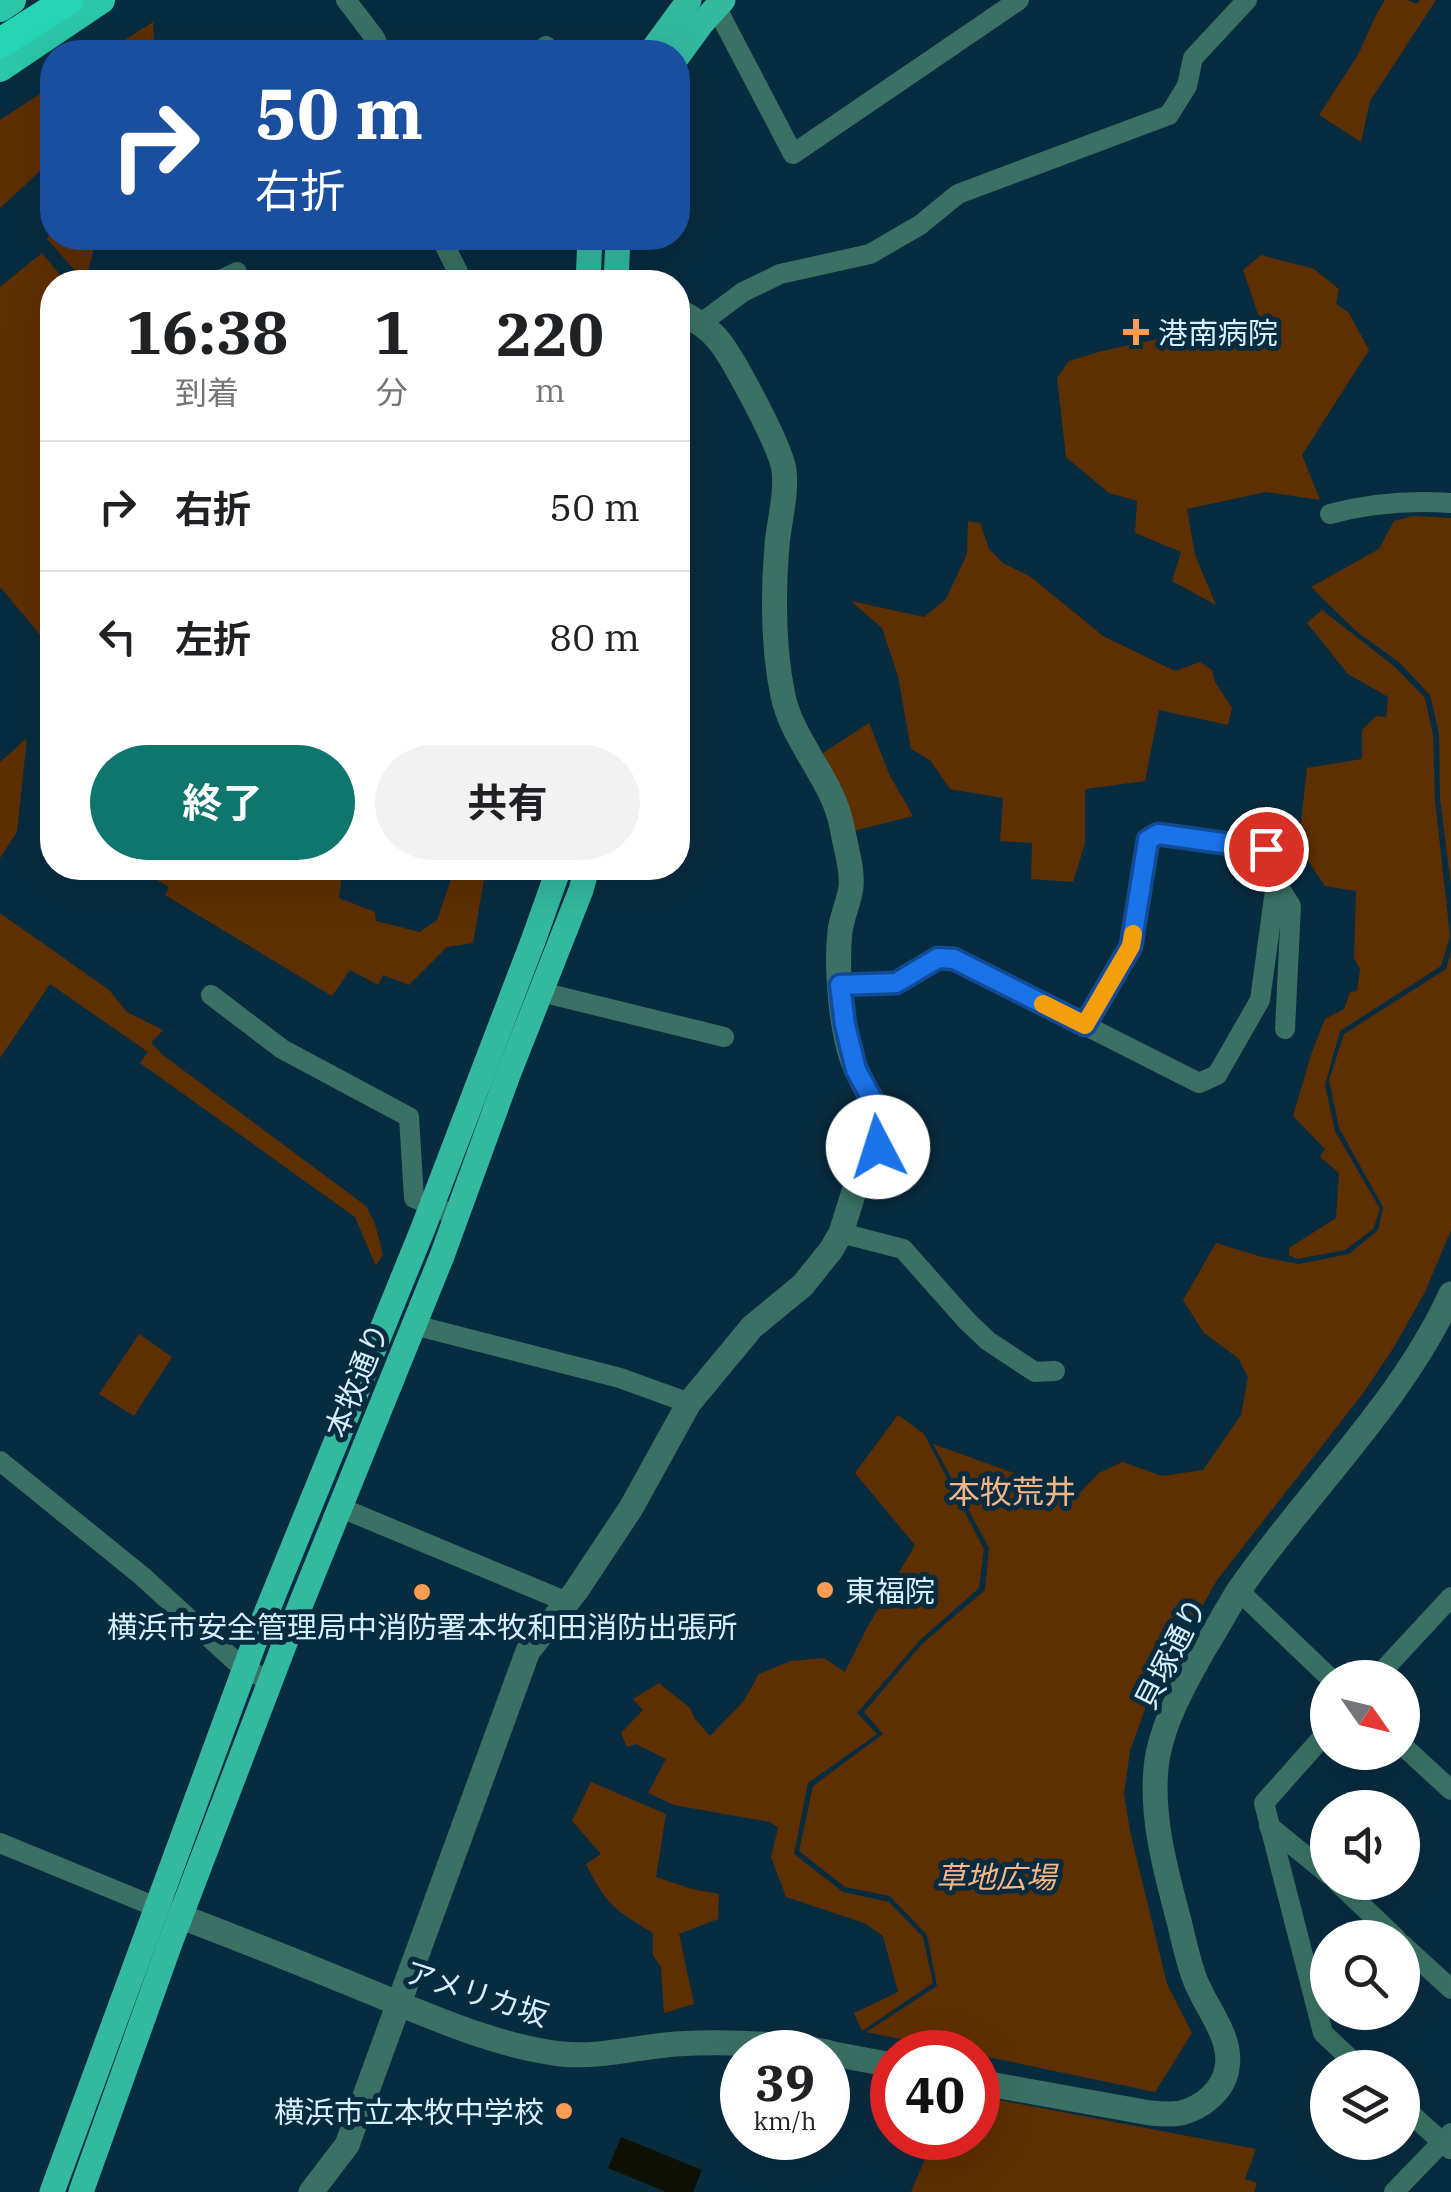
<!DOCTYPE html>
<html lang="ja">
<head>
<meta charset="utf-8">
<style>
  body { margin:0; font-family:"IBM Plex Serif","Noto Sans JP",serif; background:#f2f2f2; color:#202124; height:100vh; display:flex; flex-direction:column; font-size:38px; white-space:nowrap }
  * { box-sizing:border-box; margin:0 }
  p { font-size:32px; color:#757577 }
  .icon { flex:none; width:55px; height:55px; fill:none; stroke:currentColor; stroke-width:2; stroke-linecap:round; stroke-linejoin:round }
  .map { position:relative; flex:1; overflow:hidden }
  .sheet { position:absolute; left:40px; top:270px; width:650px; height:610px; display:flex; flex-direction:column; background:#fff; border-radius:40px; box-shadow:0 10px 40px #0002 }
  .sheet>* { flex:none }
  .guide { position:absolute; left:40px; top:40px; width:650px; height:210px; border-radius:40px; box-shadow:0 10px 40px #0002; background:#1a4fa0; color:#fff; overflow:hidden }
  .needle { width:65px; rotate:124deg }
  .controls { position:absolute; left:1310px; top:1660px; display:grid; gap:20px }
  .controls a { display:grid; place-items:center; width:110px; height:110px; border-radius:50%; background:#fff; box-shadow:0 10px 40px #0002; font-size:50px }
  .speed { position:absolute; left:720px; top:2030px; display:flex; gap:20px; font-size:50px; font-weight:700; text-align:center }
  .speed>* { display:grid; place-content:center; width:130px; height:130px; border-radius:50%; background:#fff; box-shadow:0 10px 40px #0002; line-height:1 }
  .speed small { font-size:25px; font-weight:400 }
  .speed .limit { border:15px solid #d22; background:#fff; color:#111 }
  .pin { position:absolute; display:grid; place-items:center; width:85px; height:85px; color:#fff; margin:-42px; border:5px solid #fff; border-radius:50%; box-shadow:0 2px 10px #0007 }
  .me { position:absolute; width:110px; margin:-55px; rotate:355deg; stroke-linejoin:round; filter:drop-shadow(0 0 8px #0008) }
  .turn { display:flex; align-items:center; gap:35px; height:210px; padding:0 50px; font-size:45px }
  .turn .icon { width:130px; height:130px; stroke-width:2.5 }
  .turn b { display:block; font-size:70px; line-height:85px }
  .eta { display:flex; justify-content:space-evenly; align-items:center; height:170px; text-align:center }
  .eta b { font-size:60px; font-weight:700; line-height:70px }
  .cta { display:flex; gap:20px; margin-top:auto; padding:20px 50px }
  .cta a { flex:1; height:115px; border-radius:60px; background:#0f766e; color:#fff; font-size:40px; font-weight:700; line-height:115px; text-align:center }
  .cta a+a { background:#f2f2f2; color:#202124 }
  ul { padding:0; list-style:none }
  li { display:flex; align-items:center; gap:30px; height:130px; padding:0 50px; border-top:2px solid #e0e0e0 }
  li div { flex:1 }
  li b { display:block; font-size:38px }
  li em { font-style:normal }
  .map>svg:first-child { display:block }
  .green { fill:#5e2f01 }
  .water { fill:#0f1104 }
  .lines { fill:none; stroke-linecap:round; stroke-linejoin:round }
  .minor { stroke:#3a7164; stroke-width:20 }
  .tertiary { stroke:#3a7164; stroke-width:25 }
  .primary { stroke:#33b99f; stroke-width:25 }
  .trunk { stroke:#2cc7aa; stroke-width:28 }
  .motorway { stroke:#26d5b6; stroke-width:30 }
  .route-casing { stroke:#114b97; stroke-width:25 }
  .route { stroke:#1a73e8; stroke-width:18 }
  .slow { stroke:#f59e0b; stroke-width:18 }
  .poi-dot { fill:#fc9d53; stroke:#082c3f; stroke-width:4 }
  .labels { text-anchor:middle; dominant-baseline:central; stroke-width:10; stroke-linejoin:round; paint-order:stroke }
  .poi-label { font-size:30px; fill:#d6eefd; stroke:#082c3f; text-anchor:start }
  .street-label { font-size:30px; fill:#d6eefd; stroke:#082c3f }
  .park-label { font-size:30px; font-style:italic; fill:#fab685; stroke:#082c3f }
  .neighbourhood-label { font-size:32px; fill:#f7b485; stroke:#082c3f }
</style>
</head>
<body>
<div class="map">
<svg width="1451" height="2192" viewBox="0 0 1451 2192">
  <rect width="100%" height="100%" fill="#082c3f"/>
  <g class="green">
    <polygon points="1385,0 1407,0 1417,4 1420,0 1436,0 1370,101 1361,142 1319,115 1358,55 1377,13"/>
    <polygon points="153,22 154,41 149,52 106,52"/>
    <polygon points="52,86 52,160 0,208 0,120"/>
    <polygon points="52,228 52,238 97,238 85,282 47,239"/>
    <polygon points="42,253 66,282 52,282 52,649 0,587 0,287"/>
    <polygon points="1261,255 1314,269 1339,289 1336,304 1349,313 1369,350 1302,455 1320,500 1266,492 1187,509 1195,555 1216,605 1172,581 1181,552 1135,533 1137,501 1109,493 1066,457 1057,378 1069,361 1102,351 1182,334 1202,317 1226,347 1264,332 1243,270"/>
    <polygon points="1413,516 1451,518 1451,886 1440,798 1439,733 1430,695 1399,662 1357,632 1311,587 1379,549 1394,521"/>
    <polygon points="968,521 980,523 989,549 1003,563 1031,577 1103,636 1175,671 1200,662 1212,670 1215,682 1232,708 1228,725 1159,710 1145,781 1085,789 1085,843 1073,882 1031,879 1032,843 1000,841 1003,798 950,789 930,760 911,749 898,676 882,628 851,601 924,617 946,599 967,554"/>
    <polygon points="1322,610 1395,667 1425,698 1433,735 1435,800 1450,936 1441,966 1340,1031 1325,1085 1335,1131 1380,1209 1373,1229 1345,1250 1297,1259 1289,1255 1289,1248 1336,1218 1339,1173 1320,1157 1325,1149 1293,1116 1312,1052 1325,1019 1344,1009 1350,992 1357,991 1360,969 1354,958 1356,891 1325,886 1303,853 1301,822 1307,768 1362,759 1362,730 1376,716 1386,717 1388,697 1348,674 1307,623"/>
    <polygon points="869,723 889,774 913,816 853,831 845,796 823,753"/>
    <polygon points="27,738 17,832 0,858 0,762"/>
    <polygon points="136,868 343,868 339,898 375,912 376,921 420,932 437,920 455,868 486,868 473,943 447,947 409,985 383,975 378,985 350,970 332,996 165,895 169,887"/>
    <polygon points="0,913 109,990 127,1012 163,1030 151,1043 163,1055 366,1206 375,1224 383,1254 376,1266 355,1217 140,1063 148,1052 50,984 0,1058"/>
    <polygon points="1451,951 1451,1230 1425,1292 1394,1347 1364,1392 1217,1580 1146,1706 1130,1751 1124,1794 1130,1831 1167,1984 1192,2033 1155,2092 978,2055 978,2052 964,2052 866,2032 937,1986 927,1935 890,1896 845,1887 799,1851 813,1786 883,1734 864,1712 922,1644 985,1590 989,1548 933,1444 1033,1480 1073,1500 1099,1473 1122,1462 1162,1476 1203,1470 1241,1415 1248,1377 1238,1358 1204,1333 1183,1300 1216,1243 1262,1257 1299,1264 1349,1254 1378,1230 1383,1207 1339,1128 1329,1080 1344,1034 1446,969"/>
    <polygon points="139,1334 172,1357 134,1416 99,1394"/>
    <polygon points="898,1415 924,1434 984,1549 979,1588 920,1640 857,1713 877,1734 808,1783 794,1854 843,1892 889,1902 923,1937 933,1983 862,2031 854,2013 898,1992 883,1936 864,1923 786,1897 771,1857 778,1828 770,1822 674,1805 648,1793 666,1759 636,1744 627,1747 621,1733 643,1710 633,1699 659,1683 690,1708 695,1719 710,1736 743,1702 759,1674 791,1661 824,1658 845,1672 867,1628 915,1545 855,1473"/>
    <path d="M591,1782L666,1814L656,1877L692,1889L719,1894L718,1919L679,1934L694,2004L664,2013L661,1967L653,1955V1933C614,1909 607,1906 586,1864L601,1854L572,1821Z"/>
    <polygon points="978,2096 1256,2149 1245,2179 1257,2183 1254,2192 911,2192 934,2138 978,2138"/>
  </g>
  <polygon class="water" points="621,2137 702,2170 693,2192 666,2192 608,2168"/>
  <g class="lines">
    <g class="minor">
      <polyline points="346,0 375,38 381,52"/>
      <polyline points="716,7 793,154 1019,0"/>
      <polyline points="541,52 546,46"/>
      <polyline points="441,238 458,272 455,282"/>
      <polyline points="216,282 237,272"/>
      <polyline points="700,324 743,292 780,274 870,254 920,225 958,194 1169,115 1187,86 1193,58 1247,0"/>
      <path d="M1330,514C1371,503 1409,500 1451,503"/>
      <polyline points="1276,882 1291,906 1285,1029"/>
      <polyline points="840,985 896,983 938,958 954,959 1199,1083 1217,1075 1260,1000 1279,861 1266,849 1158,834 1148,840 1131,946 1085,1025"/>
      <polyline points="541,992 724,1037"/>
      <polyline points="211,995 282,1049 409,1117 414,1198 445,1211"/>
      <polyline points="841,1233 903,1249 967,1321 988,1341 1035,1372 1055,1371"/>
      <polyline points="414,1325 620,1378 689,1403"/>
      <polyline points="0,1461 142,1576 245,1670 271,1680"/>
      <polyline points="339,1507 567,1602"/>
      <polyline points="1239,1591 1330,1678"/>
      <polyline points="1376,1678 1451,1597"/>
      <polyline points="1328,1731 1264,1803 1323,2033 1360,2068"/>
      <polyline points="1402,1745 1451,1790"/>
      <polyline points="1269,1826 1328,1874"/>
      <polyline points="0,1843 156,1907"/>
      <polyline points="1337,1882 1396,1938"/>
      <polyline points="1402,1944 1451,1989"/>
      <polyline points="1402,2106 1450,2149"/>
      <polyline points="1394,2192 1451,2133"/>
    </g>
    <g class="tertiary">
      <path d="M161,1909C232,1936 303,1964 373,1993C434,2018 496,2046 561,2054C599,2058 638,2047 675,2044C726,2041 777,2043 827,2052"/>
      <polyline points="828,2053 892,2065"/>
      <path d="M978,2082L1150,2113C1160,2114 1171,2115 1181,2113C1202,2108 1224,2090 1227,2068C1233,2036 1204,2006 1194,1977C1188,1960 1184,1942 1180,1925C1167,1875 1151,1821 1156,1768C1160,1727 1184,1684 1204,1649C1216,1630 1227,1609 1239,1590C1307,1492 1402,1402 1451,1294"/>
      <path d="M311,2192L347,2145L528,1651L576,1591L631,1508L689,1403L752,1327L803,1285L831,1250L841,1233L856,1185L877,1147L883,1119C875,1104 865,1089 858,1073C841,1039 836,969 840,931C842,916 849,902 851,887C853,869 845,845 842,827C833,779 793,743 783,696C773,648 773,594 777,545C779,521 787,495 784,470C781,447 735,362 720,342C709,328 693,318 678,311"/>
    </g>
    <g class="primary">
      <polyline points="651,52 689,0"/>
      <polyline points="678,56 702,23 723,0"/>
      <polyline points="588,282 590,238"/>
      <polyline points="616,282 618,238"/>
      <polyline points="52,2192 256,1638 422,1231 533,941 559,868"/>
      <polyline points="81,2192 169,1946 283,1648 442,1256 508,1075 581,890 587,868"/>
    </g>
    <g class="trunk">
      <polyline points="0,8 12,0"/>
      <polyline points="0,68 101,0"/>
    </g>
    <polyline class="motorway" points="0,43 68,0"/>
  </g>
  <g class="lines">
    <defs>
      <polyline id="route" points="878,1147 883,1119 856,1070 845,1025 840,985 896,983 938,958 954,959 1085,1025 1131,946 1148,840 1158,834 1266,849"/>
    </defs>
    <use href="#route" class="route-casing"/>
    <use href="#route" class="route"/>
    <polyline class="slow" points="1043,1004 1085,1025 1131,946 1133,934"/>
  </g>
  <g class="poi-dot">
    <path d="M1131 317h10v10h10v10h-10v10h-10v-10h-10v-10h10z"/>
    <circle cx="825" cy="1590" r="10"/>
    <circle cx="422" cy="1592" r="10"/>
    <circle cx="564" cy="2111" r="10"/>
  </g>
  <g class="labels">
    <g class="poi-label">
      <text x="1158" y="332">港南病院</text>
      <text x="845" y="1590">東福院</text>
      <text x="422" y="1626" text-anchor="middle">横浜市安全管理局中消防署本牧和田消防出張所</text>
      <text x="544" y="2111" text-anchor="end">横浜市立本牧中学校</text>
    </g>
    <g class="street-label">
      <text transform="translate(356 1380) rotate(-68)">本牧通り</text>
      <text transform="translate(1170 1653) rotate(-63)">貝塚通り</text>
      <text transform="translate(477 1993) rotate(18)">アメリカ坂</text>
    </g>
    <g class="park-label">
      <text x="996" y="1876">草地広場</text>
    </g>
    <g class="neighbourhood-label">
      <text x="1012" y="1491">本牧荒井</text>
    </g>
  </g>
</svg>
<div class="controls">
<a><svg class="needle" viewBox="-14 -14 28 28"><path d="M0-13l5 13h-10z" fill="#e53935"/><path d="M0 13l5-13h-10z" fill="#757577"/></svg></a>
<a><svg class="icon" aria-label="sound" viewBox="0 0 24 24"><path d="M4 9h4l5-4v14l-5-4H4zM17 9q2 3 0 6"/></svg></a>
<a><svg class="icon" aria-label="search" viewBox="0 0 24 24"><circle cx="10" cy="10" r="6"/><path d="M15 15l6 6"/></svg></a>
<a><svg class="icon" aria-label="layers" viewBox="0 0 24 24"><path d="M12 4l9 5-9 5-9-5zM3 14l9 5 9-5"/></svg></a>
</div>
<div class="speed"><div>39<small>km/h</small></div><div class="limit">40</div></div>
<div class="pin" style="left:1266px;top:849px;background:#d93025"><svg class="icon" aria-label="arrive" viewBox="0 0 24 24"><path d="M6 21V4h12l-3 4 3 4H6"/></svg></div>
<svg class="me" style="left:878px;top:1147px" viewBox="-20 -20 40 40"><circle r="19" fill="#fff"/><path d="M0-13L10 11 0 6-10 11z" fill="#1a73e8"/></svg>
<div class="guide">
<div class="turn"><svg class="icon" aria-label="right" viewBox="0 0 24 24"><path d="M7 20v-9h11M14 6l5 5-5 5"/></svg><div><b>50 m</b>右折</div></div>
</div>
<section class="sheet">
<div class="eta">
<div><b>16:38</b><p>到着</p></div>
<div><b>1</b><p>分</p></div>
<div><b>220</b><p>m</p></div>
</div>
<ul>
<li><svg class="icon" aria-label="right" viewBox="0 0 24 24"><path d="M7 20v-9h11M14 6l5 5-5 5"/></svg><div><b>右折</b></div><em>50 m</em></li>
<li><svg class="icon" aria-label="left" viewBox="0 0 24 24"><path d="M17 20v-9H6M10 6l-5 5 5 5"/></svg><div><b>左折</b></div><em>80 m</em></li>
</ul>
<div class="cta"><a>終了</a><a>共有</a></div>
</section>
</div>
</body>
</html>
